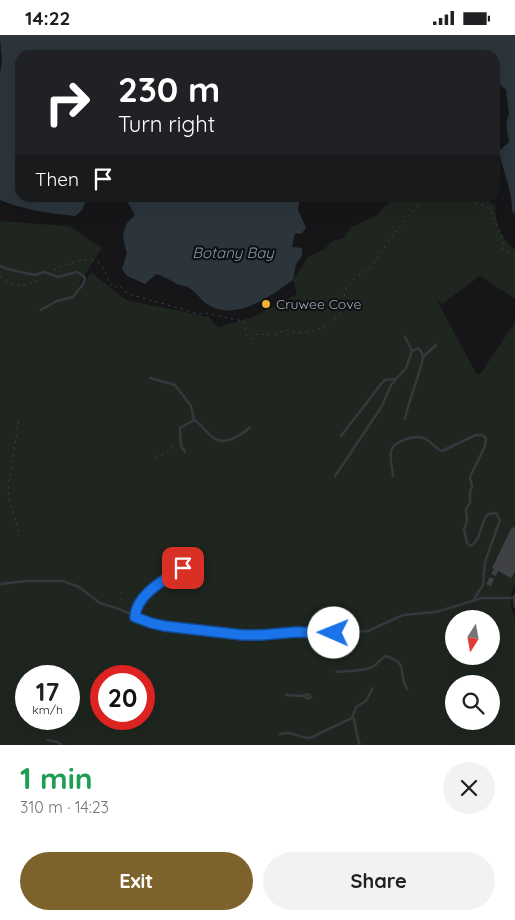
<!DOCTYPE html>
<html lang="en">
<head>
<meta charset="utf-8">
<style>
  body { margin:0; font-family:Quicksand,sans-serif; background:#f2f2f2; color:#202124; height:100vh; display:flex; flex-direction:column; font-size:19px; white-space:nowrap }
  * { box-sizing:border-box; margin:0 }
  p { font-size:16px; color:#757577 }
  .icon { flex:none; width:28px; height:28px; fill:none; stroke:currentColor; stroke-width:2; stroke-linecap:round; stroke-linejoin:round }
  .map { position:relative; height:710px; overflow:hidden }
  .side { display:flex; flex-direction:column; background:#fff; flex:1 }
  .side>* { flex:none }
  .top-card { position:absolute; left:15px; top:15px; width:485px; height:152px; border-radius:15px; box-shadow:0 5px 20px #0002; background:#202124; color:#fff; overflow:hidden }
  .needle { width:32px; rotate:191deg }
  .fabs { position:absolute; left:445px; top:575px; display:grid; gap:10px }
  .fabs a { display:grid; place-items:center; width:55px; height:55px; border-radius:50%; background:#fff; box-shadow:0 5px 20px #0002; font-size:25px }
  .speed { position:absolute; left:15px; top:630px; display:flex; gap:10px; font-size:25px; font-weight:700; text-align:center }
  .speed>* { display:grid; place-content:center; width:65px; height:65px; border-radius:50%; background:#fff; box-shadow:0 5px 20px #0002; line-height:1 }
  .speed small { font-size:12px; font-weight:400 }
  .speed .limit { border:8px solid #d22; background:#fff; color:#111 }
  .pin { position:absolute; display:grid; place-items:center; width:42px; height:42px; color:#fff; margin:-21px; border-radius:10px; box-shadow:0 2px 8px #0006 }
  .me { position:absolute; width:55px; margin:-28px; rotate:271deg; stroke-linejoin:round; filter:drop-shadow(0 0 4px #0008) }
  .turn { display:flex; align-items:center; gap:18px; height:105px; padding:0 20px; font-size:22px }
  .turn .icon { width:65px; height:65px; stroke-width:2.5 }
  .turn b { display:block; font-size:35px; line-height:42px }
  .then { display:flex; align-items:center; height:48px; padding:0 20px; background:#0003; gap:10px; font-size:19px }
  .round { display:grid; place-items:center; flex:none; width:52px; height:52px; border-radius:26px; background:#f2f2f2 }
  .overview { display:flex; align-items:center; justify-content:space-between; height:85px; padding:0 20px }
  h1 { font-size:30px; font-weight:700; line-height:38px; color:#1e9e55 }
  .button { display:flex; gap:10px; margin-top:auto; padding:10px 20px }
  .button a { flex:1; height:58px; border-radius:30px; background:#7e622b; color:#fff; font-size:20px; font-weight:700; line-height:58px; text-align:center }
  .button a+a { background:#f2f2f2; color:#202124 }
  .status { display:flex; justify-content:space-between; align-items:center; height:35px; padding:0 25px; background:#fff; direction:ltr }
  .status svg { height:14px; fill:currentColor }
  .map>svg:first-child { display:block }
  .green { fill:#1e261f; fill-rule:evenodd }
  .water { fill:#2c353c }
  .building { fill:#404145 }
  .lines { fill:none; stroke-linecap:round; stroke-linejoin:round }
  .path { stroke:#3d3f44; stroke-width:1; stroke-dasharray:2.5 4; stroke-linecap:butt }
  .lane { stroke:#37383d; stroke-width:2.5 }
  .route-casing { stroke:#114b97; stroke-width:12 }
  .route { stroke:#1a73e8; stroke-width:9 }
  .poi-dot { fill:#f2b134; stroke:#111113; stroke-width:2 }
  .labels { text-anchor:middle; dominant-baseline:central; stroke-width:4.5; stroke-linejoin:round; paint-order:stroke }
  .poi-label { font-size:14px; fill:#a8adb8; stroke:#111113; text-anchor:start }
  .water-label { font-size:15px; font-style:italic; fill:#7f9bb3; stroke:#111113 }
</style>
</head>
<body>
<div class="status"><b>14:22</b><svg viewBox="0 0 49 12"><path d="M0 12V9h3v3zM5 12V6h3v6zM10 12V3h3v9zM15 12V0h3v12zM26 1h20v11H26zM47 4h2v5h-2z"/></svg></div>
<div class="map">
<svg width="515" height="710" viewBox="0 0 515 710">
  <rect width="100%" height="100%" fill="#161618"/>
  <path class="green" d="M398,163H485L495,170C496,188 499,204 515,214V264L480,241L442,269L436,264L477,340L481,338L515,287V549C509,561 510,572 515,584V710H0V186L69,191L102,213L82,244L76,259L91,237L126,265L209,282L216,290L219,292L253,282L297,259L293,245L308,222L323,215L333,206L343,203L352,192L377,180L387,169ZM454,584H491V621H454ZM26,641H69V684H26ZM101,641H144V684H101ZM454,649H491V686H454Z"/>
  <g class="water">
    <path d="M0,0H515V179L512,176C512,154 503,137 499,116L509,107L506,88L509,79L506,55L495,45V20H20V162L87,163L82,175L75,181C49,178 24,175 0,165V37C4,25 0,13 0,0Z"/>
    <path d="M125,163H300L298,175L306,193L301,199L295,198L292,212L302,213V221L296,229L293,245C272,260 241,283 215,273C204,270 199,260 191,254C186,250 180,251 177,249C169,244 165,242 156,239L145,249L127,241L122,234L127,218L124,208L123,199L127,188L135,180Z"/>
  </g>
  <g class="building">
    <polygon points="512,492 515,493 515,536 511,543 498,536 496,541 491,539 494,534 492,533"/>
    <polygon points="490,542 494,544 491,551 486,549"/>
  </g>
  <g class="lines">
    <g class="path">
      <polyline points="464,162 467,166 483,170 490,174 502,201 503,207 502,214 515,219"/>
      <path d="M54,235C63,230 92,219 100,229C107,236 106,247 115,253L119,250L124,256L129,259L199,279L205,278L243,286L245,289V298L250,304L258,299L273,300L286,295L297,298L316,296L330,288L340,280L346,253L357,241L370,234L395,197L421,167L428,162"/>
      <path d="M0,241C13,255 28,251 42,243"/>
      <path d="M155,421C164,422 171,415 176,408"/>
      <polyline points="19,497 9,464 8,454 19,383"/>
      <polyline points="121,557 122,570"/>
    </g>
    <g class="lane">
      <polyline points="0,231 7,234 35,240 44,237 58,242 77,237 85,242 83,249 73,262 57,266 41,275"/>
      <polyline points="405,302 412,316 418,313 421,316 423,322 436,310"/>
      <polyline points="150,343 175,350 191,371 194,385"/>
      <path d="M405,384C409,363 419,344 423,322"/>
      <polyline points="341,401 381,349 385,345 395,344"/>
      <path d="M185,417L181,411L180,393L194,385C203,390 204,396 211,401C223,412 241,401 250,392"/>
      <polyline points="335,441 382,371 391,350 406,333 412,316"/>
      <path d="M393,441C392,424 383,412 406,404C412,402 420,401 426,404C432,407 435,414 442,416L476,400H482L486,403L485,411L470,442L472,451L470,457V468L466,474L467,486L464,494L467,508L471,511C481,505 480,488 488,479L496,478L500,485L485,527L483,550L474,564"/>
      <polyline points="0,549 27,546 63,546 79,552 100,568 119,574 151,588 243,600 261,600 297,597 335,598 368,596 403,580 436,577 482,563 514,563"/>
      <polyline points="515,560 514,563 515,572"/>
      <path d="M135,582C136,559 172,539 190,528"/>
      <path d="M336,637C348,635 359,637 370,633C376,631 380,624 386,621C410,629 397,636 407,654"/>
      <polyline points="286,660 300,661 308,659 311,662 308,664 303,661"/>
      <polyline points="352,683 356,672 366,666 373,653"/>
      <path d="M280,699C291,695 299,703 310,703L352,683L354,684L357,700L360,710"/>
      <polyline points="47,705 57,707 62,710"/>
    </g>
  </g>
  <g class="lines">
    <defs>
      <path id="route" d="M183,533C166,544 136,559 135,582L151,588L164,591L243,600H261L296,597L334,598"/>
    </defs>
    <use href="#route" class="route-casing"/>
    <use href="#route" class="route"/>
  </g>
  <circle class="poi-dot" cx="266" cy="269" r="5"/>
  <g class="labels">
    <g class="poi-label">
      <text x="276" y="269">Cruwee Cove</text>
    </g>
    <g class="water-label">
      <text x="233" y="217">Botany Bay</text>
    </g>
  </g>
</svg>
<div class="fabs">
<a><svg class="needle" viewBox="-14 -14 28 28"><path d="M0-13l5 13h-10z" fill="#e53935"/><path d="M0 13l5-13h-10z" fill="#757577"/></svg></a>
<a><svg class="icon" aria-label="search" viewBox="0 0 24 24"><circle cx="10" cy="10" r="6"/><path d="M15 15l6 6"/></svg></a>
</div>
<div class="speed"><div>17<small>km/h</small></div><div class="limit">20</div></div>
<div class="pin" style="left:183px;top:533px;background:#d93025"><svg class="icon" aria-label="arrive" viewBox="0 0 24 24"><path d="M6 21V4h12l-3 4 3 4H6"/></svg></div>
<svg class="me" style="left:334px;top:598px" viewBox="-20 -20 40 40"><circle r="19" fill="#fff"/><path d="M0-13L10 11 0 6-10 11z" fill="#1a73e8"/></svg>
<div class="top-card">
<div class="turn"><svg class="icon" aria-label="right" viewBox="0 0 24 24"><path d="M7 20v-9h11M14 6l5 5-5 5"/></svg><div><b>230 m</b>Turn right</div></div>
<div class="then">Then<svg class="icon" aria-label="arrive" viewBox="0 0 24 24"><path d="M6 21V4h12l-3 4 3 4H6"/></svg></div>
</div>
</div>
<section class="side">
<div class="overview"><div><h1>1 min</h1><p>310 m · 14:23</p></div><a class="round"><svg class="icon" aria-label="close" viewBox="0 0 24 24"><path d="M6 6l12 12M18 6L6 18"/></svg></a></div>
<div class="button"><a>Exit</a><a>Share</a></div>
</section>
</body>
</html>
